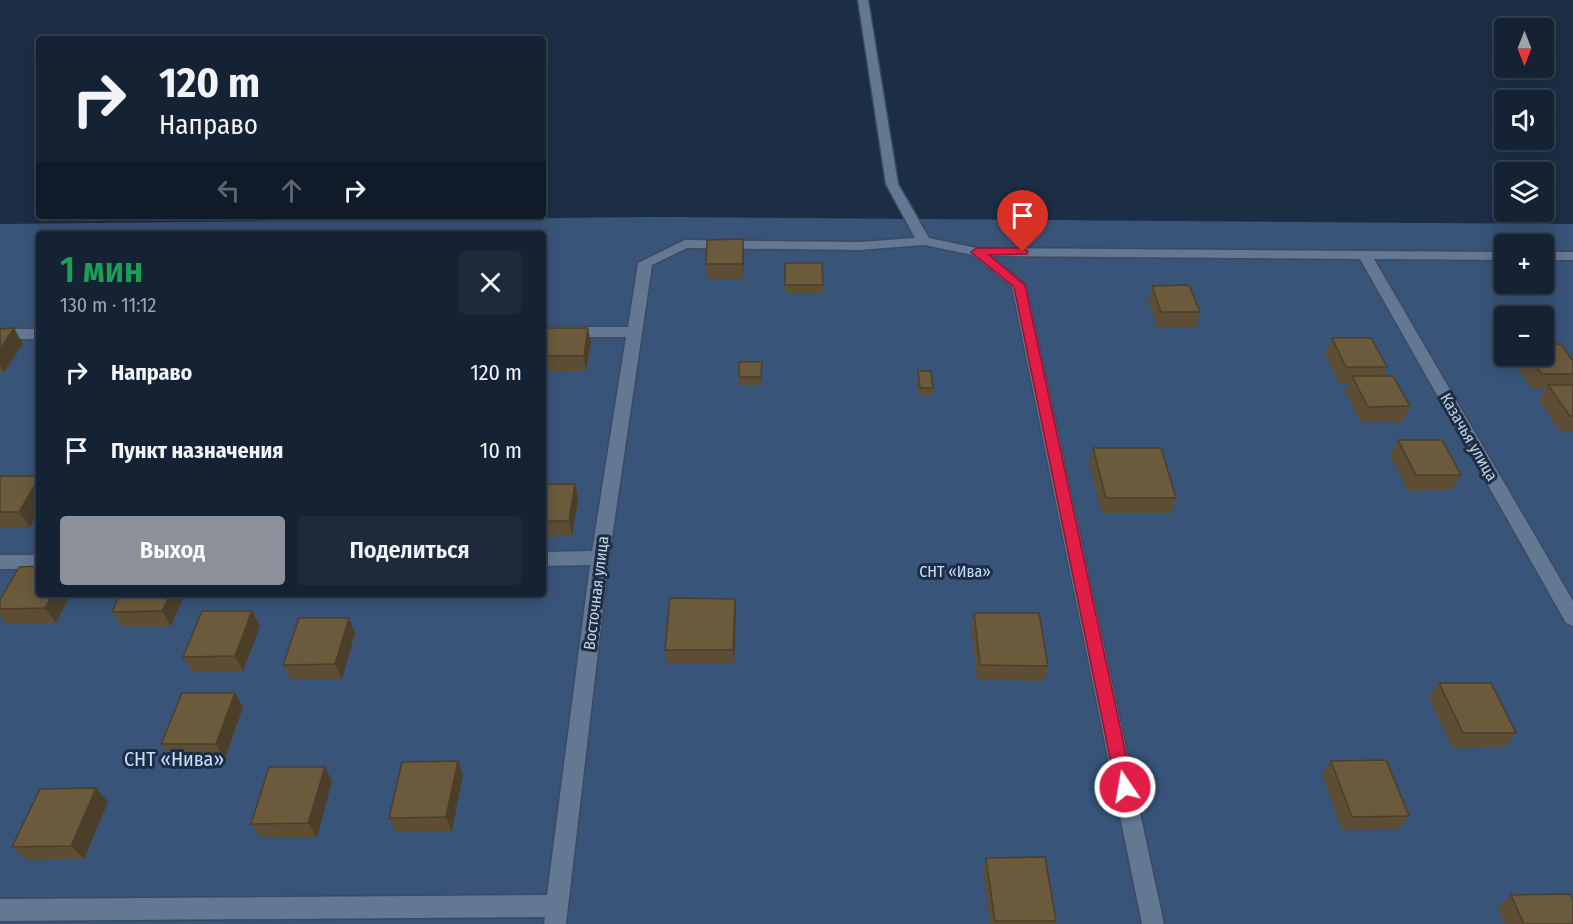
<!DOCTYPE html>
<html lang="ru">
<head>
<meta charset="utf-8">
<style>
  body { margin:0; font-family:"Fira Sans Condensed",sans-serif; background:#1e2a3c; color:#f1f3f6; height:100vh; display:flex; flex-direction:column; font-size:22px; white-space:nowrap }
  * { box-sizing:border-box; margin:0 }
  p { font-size:20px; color:#9da4ac }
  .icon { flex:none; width:33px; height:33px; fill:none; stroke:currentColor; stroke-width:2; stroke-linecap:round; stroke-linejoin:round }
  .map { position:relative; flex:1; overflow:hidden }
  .side { position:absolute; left:36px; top:231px; width:510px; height:366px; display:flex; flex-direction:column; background:#152234; border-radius:6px; box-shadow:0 3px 15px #0003,0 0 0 2px #343f4f }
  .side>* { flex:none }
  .hud { position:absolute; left:36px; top:36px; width:510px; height:183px; border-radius:6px; box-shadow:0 3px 15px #0003,0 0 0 2px #343f4f; background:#152234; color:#f1f3f6; overflow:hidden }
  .needle { width:39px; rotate:180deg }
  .tools { position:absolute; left:1494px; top:18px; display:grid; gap:12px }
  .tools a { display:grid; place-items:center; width:60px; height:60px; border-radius:6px; background:#152234; box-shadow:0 3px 15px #0003,0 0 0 2px #343f4f; font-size:30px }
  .pin { position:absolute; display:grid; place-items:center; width:51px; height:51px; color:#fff; margin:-62px -26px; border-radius:50% 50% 50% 0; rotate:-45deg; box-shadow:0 0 6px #0007 }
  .pin .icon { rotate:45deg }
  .me { position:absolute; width:66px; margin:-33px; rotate:348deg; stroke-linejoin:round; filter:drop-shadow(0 0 4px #0008) }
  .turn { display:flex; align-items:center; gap:21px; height:126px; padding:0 24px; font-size:27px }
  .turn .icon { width:78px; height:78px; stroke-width:2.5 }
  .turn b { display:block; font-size:42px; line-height:51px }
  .lanes { display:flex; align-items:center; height:57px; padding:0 24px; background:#0003; justify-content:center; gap:30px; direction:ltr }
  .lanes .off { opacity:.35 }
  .round { display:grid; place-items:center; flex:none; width:63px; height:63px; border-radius:6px; background:#1e2a3c }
  .head { display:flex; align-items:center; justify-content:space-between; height:102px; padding:0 24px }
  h1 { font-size:36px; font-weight:600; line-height:45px; color:#1e9e55 }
  .primary-button { display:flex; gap:12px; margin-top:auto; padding:12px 24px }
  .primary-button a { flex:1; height:69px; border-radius:6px; background:#8c9099; color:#fff; font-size:24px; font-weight:600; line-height:69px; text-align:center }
  .primary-button a+a { background:#1e2a3c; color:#f1f3f6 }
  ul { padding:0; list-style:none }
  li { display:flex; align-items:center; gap:18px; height:78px; padding:0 24px }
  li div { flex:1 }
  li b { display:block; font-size:22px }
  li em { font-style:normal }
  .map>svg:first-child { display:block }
  .green { fill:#385478; fill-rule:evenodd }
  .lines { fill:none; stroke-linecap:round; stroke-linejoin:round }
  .minor-casing { stroke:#3c4a5f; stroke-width:3 }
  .minor { fill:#637893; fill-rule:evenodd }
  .wall { fill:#5c4d34 }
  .shaded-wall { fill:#4b3f2a }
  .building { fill:#6b5a3c; stroke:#4b3f2a; stroke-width:1.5 }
  .route { fill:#e11d48; stroke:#92132f; stroke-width:1.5 }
  .labels { text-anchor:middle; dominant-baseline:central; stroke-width:6; stroke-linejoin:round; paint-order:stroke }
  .street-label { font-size:16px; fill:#c8d4e3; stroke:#1c2e45 }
  .park-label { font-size:16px; fill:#c7dffe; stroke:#1c2e45 }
  .near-park-label { font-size:20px; fill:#c7dffe; stroke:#1c2e45 }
</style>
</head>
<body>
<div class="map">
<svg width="1573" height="924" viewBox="0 0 1573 924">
  <rect width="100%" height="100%" fill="#1c2e45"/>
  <path class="green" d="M651,217L1573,224V924H0V224ZM39,234H543V594H39ZM1504,244H1544V284H1504ZM1504,316H1544V356H1504Z"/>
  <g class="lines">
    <defs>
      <g id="minor">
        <polygon points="858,0 868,0 898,184 929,238 977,248 1504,252 1504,260 1374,259 1573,601 1573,626 1566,623 1360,259 991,256 1026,285 1164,924 1142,924 1012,287 973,255 924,245 859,250 687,248 652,265 609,558 566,924 544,924 545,917 0,921 0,899 547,895 590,565 543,566 543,552 592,551 626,337 543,337 543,327 628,327 638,263 685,240 859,242 915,238 886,184"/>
        <rect x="1544" y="252" width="29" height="8"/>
        <rect x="0" y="329" width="39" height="10"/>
        <rect x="0" y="555" width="39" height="14"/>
      </g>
    </defs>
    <use href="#minor" class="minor-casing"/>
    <use href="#minor" class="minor"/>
  </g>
  <g class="wall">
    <polygon points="743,239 743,279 707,279 706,264"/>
    <polygon points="785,263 823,285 823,293 785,293"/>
    <polygon points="1152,286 1200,312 1196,327 1157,327 1148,301"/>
    <polygon points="0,329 23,344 4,372 0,372"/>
    <polygon points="1332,338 1387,367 1383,376 1410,406 1402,422 1360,422 1345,391 1349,383 1339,383 1325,354"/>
    <polygon points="591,343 586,371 546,372 543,356"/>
    <polygon points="1515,356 1544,356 1573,361 1573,431 1560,432 1539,400 1546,389 1532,389 1512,360"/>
    <polygon points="762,362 761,385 739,385 739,377"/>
    <polygon points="918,371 933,388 932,396 919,396 917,379"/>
    <polygon points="1398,440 1461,475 1452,490 1408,491 1390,456"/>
    <polygon points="1093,448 1176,498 1171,513 1102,513 1089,463"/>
    <polygon points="0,476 30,527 0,528"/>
    <polygon points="543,484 575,484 578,499 572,536 543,537"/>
    <polygon points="39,566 56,623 7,624 0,615 0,600"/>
    <polygon points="185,594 171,626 122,627 112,612"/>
    <polygon points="974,613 1048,666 1044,681 977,680 971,628"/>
    <polygon points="736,614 734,664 667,664 665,650"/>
    <polygon points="260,626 243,671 193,672 183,657"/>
    <polygon points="355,633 342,679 291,679 283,665"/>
    <polygon points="1439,683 1516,733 1504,747 1452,748 1429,697"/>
    <polygon points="243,707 225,758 172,759 161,744"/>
    <polygon points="1331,761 1409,816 1398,829 1342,830 1322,775"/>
    <polygon points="325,767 332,781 317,837 260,837 251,824"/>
    <polygon points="463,775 452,831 396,832 389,818"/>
    <polygon points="108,802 84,859 26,860 12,847"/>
    <polygon points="986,858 1056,921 1055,924 990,924 983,871"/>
    <polygon points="1511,895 1573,924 1505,924 1498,908"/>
  </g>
  <g class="shaded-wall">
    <polygon points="743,239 744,254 743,279"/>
    <polygon points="14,328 23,344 4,372 0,365 0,349"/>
    <polygon points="588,328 591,343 586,371 584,356"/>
    <polygon points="39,478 39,511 30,527 19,512"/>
    <polygon points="575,484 578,499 572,536 569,521"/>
    <polygon points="53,594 71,594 56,623 45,608"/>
    <polygon points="170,594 185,594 171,626 162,611"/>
    <polygon points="735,599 736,614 734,664 733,650"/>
    <polygon points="252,611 260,626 243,671 235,656"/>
    <polygon points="349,618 355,633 342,679 335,664"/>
    <polygon points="235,693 243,707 225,758 216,744"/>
    <polygon points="458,761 463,775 452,831 446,817"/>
    <polygon points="325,767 332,781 317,837 308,823"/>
    <polygon points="96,788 108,802 84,859 71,846"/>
  </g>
  <g class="building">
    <polygon points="743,239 743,264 706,264 707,240"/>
    <polygon points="785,263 822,263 823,285 785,285"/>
    <polygon points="1189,285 1200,312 1161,312 1152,286"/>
    <polygon points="14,328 0,349 0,329"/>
    <polygon points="548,328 588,328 584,356 543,356"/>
    <polygon points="1332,338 1371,338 1387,367 1346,367"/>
    <polygon points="1544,344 1561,344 1573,361 1573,374 1542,374 1529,356 1544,356"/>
    <polygon points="739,362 762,362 761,377 739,377"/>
    <polygon points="918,371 931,371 933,388 920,388"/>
    <polygon points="1352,376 1393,376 1410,406 1368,407"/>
    <polygon points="1548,385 1573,385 1573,416 1570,416"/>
    <polygon points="1398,440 1442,440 1461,475 1416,475"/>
    <polygon points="1093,448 1161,448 1176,498 1106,498"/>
    <polygon points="0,476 39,476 39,478 19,512 0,512"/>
    <polygon points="543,484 575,484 569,521 543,521"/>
    <polygon points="39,566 39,594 53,594 45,608 0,609 0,600 19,567"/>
    <polygon points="120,594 170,594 162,611 112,612"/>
    <polygon points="670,598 735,599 733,650 665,650"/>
    <polygon points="202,611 252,611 235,656 183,657"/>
    <polygon points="974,613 1039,613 1048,666 980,665"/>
    <polygon points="299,618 349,618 335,664 283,665"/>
    <polygon points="1439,683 1491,683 1516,733 1463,733"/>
    <polygon points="182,693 235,693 216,744 161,744"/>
    <polygon points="1386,760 1409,816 1352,817 1331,761"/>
    <polygon points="458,761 446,817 389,818 402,762"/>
    <polygon points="269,767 325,767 308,823 251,824"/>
    <polygon points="96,788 71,846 12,847 40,789"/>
    <polygon points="1045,857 1056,921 995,921 986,858"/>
    <polygon points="1570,894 1573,900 1573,924 1524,924 1511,895"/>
  </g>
  <polygon class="route" points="1023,248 1028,252 1027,254 989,255 1025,285 1133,787 1131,793 1125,795 1118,793 1116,787 1014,287 971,252 977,248"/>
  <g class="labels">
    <g class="street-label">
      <text transform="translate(1469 437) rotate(60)">Казачья улица</text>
      <text transform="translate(596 593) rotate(-83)">Восточная улица</text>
    </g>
    <g class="park-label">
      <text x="955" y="571">СНТ «Ива»</text>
    </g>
    <g class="near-park-label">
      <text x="174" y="759">СНТ «Нива»</text>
    </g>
  </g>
</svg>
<div class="tools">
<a><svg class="needle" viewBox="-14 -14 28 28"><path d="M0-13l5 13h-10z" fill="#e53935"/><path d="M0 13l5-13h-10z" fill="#9da4ac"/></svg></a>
<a><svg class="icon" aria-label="sound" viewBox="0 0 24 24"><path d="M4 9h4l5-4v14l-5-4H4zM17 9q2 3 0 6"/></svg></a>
<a><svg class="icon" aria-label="layers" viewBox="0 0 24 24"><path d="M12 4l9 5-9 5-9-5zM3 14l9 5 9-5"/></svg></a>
<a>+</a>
<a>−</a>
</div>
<div class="pin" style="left:1023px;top:252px;background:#d93025"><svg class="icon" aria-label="arrive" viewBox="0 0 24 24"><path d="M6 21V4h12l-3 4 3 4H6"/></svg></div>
<svg class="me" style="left:1125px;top:787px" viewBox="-20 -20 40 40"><circle r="17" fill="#e11d48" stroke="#fff" stroke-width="3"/><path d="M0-11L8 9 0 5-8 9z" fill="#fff"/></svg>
<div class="hud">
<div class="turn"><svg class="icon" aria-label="right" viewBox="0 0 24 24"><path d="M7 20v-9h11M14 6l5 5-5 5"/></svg><div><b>120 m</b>Направо</div></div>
<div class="lanes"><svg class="icon off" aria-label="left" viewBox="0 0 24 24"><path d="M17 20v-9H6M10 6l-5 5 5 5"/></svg><svg class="icon off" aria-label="ahead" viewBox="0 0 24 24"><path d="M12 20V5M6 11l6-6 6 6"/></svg><svg class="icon" aria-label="right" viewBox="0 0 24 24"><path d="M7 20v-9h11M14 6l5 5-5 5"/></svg></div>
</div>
<section class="side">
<div class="head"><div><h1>1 мин</h1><p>130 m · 11:12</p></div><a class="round"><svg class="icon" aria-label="close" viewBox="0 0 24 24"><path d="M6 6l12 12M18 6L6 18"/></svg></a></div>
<ul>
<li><svg class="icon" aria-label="right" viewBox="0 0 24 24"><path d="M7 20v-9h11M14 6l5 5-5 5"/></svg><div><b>Направо</b></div><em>120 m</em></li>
<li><svg class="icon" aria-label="arrive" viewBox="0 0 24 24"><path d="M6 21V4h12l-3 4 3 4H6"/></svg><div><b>Пункт назначения</b></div><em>10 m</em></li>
</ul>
<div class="primary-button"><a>Выход</a><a>Поделиться</a></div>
</section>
</div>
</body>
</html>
